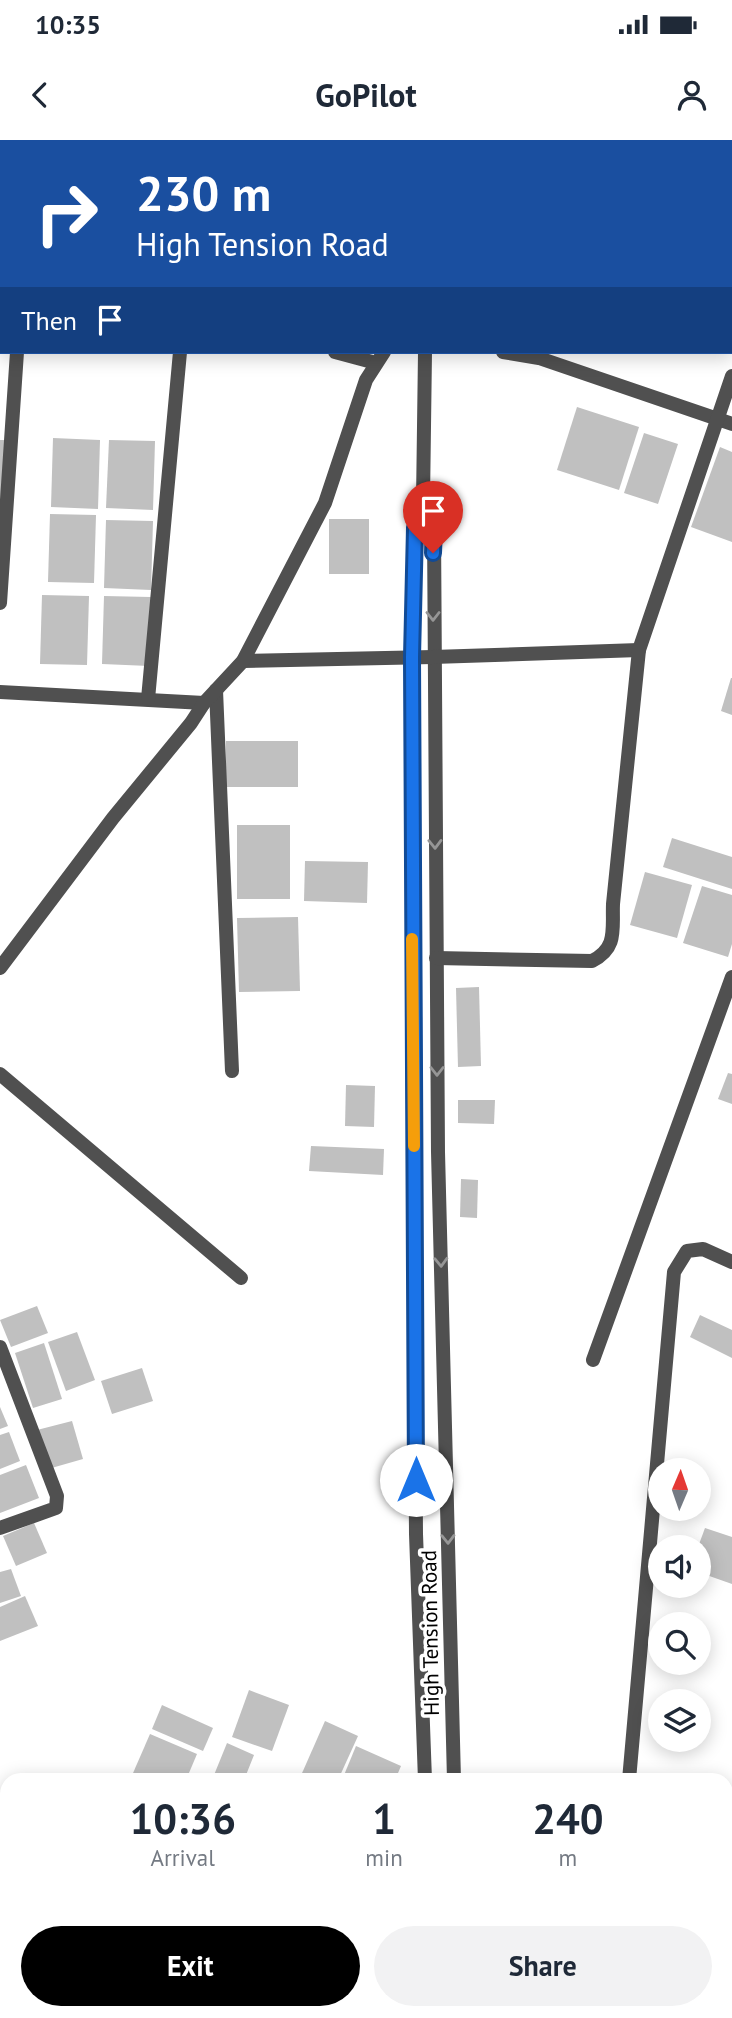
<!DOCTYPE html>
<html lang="en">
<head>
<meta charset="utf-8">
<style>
  body { margin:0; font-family:"PT Sans",sans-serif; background:#f2f2f3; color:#1f2937; height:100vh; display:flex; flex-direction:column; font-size:26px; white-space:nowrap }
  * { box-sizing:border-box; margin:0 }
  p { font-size:23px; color:#747a83 }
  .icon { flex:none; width:38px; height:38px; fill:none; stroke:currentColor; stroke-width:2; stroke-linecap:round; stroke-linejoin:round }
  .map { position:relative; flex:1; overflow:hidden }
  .details { position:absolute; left:0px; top:1633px; width:733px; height:247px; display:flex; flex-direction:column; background:#fff; border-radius:21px 21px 0 0; box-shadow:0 4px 18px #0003 }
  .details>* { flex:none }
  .top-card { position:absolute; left:0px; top:0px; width:733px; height:214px; box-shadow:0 4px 18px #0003; background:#1a4fa0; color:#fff; overflow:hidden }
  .needle { width:46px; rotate:2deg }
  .controls { position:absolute; left:648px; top:1318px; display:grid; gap:14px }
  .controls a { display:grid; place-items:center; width:63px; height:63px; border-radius:50%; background:#fff; box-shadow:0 4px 18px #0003; font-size:35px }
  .pin { position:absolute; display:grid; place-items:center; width:60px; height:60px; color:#fff; margin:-72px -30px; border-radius:50% 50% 50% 0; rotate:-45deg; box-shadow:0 0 7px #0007 }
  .pin .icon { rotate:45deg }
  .me { position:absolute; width:77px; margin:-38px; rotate:0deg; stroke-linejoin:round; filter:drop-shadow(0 0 5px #0008) }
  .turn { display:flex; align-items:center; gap:24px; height:147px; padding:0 21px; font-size:32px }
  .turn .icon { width:91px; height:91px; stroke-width:2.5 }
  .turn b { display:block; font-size:49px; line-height:60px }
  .then { display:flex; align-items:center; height:66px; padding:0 21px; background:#0003; gap:14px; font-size:26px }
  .eta { display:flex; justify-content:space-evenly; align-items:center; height:119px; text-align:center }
  .eta b { font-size:42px; font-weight:700; line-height:49px }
  .primary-button { display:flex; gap:14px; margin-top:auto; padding:14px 21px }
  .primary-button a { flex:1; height:80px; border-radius:42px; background:#000; color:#fff; font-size:28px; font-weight:700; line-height:80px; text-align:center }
  .primary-button a+a { background:#f2f2f3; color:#1f2937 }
  .status { display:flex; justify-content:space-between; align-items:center; height:49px; padding:0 35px; background:#fff; direction:ltr }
  .status svg { height:19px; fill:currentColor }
  header { display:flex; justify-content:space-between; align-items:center; height:91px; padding:0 21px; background:#fff; font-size:32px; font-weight:700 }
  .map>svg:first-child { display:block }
  .building { fill:#c0c0c0 }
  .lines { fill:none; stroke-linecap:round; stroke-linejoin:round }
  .street { stroke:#505050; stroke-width:14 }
  .oneway { stroke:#969696 }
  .route-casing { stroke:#114b97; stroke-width:18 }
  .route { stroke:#1a73e8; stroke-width:12 }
  .slow { stroke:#f59e0b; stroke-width:12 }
  .labels { text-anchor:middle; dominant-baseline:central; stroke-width:7; stroke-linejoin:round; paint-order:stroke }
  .street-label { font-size:21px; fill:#000; stroke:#fff }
</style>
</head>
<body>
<div class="status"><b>10:35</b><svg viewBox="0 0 49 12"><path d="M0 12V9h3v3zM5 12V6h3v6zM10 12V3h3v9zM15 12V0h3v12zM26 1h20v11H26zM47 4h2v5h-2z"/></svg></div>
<header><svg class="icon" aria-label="back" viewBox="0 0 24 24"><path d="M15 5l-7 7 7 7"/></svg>GoPilot<svg class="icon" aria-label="person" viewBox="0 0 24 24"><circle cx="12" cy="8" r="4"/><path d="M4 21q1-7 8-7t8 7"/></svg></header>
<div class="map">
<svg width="732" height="1878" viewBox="0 0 732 1878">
  <rect width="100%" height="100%" fill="#fff"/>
  <g class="building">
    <polygon points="577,267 639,287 619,350 557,330"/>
    <polygon points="644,293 678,304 658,364 624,353"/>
    <polygon points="53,298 100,300 98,369 51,367"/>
    <polygon points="0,300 5,300 0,368"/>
    <polygon points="109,300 155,301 153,370 106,368"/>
    <polygon points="720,307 732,312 732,402 691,387"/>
    <polygon points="50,374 96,375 94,443 48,442"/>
    <rect x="329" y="379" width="40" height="55"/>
    <polygon points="106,380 153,381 151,450 104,448"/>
    <polygon points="42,455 89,456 87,525 40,524"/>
    <polygon points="104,456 151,457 149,526 102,524"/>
    <polygon points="731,538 732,538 732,575 721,571"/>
    <rect x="226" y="601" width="72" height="46"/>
    <rect x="237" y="685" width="53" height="74"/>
    <polygon points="672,698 732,717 732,749 663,727"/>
    <polygon points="305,721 368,722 367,763 304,761"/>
    <polygon points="645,732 692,745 677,798 630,785"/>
    <polygon points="702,746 732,755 732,804 728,817 683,803"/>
    <polygon points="298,777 300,851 239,852 237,778"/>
    <polygon points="479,847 481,926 458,927 456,848"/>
    <polygon points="728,933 732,934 732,964 718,959"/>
    <polygon points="346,945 375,946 374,987 345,986"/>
    <polygon points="458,960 495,960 494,984 458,983"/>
    <polygon points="311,1006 384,1009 383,1035 309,1031"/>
    <polygon points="461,1039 478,1040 477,1078 460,1077"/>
    <polygon points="37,1166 48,1193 11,1207 0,1180"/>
    <polygon points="700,1175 732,1190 732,1218 690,1197"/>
    <polygon points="77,1192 95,1240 66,1251 48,1202"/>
    <polygon points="44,1203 62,1259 33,1268 15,1213"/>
    <polygon points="142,1228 153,1261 112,1274 101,1241"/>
    <polygon points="0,1267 8,1286 0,1289"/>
    <polygon points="72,1281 83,1319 48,1329 37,1290"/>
    <polygon points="9,1292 20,1321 0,1329 0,1295"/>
    <polygon points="26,1325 39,1358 0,1373 0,1335"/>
    <polygon points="34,1383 47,1413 16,1426 3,1396"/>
    <polygon points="705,1388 732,1397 732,1444 698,1432 698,1407"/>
    <polygon points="11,1429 21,1456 0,1463 0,1432"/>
    <polygon points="25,1456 38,1486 0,1501 0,1467"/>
    <polygon points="249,1550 289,1565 272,1611 232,1597"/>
    <polygon points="162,1565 213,1588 203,1611 152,1589"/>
    <polygon points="325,1581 358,1596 338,1640 299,1640"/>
    <polygon points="150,1594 197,1614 186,1640 130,1640"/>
    <polygon points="227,1603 254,1615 244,1640 212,1640"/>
    <polygon points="356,1606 401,1626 395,1640 342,1640"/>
    <polygon points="42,1872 40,1878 33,1878 20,1873"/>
    <polygon points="85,1872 137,1872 134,1878 82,1878"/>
    <polygon points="473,1875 515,1876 515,1878 473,1878"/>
  </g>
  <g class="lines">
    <g class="street">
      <polyline points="413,0 413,2"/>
      <polyline points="608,2 608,0"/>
      <polyline points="0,112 2,113"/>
      <polyline points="335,212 376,223"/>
      <polyline points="503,212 539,218 732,284"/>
      <polyline points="423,361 434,387 438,1012 454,1640"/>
      <polyline points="0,463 17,212"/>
      <polyline points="243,521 433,517 639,510"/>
      <polyline points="216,550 232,931"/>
      <polyline points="0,552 204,563"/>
      <polyline points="148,559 180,212"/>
      <path d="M436,818L592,821C618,808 612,789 613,764L639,510L732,236"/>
      <polyline points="0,828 113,678 191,583 204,563 243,521 325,363 366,240 384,212"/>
      <polyline points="0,934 241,1138"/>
      <polyline points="0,1207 57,1356 56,1368 0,1388"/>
      <polyline points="593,1220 732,837"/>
      <polyline points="425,1640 416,1394 412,837 413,517 415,388 423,361 425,212"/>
      <polyline points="629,1640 674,1132 687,1111 703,1109 732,1122"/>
      <polyline points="726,1701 732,1697"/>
      <polyline points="434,1872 434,1878"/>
      <polyline points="645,1872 645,1878"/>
      <polyline points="141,1878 144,1872"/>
      <polyline points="459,1878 459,1872"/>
    </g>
  </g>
  <defs><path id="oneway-chevron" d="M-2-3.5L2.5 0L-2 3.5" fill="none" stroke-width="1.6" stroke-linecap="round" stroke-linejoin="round" transform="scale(1.75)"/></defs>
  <g class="oneway">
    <use href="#oneway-chevron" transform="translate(433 476) rotate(90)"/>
    <use href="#oneway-chevron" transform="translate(435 704) rotate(89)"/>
    <use href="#oneway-chevron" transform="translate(437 931) rotate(90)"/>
    <use href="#oneway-chevron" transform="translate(441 1122) rotate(88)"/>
    <use href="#oneway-chevron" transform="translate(448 1399) rotate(89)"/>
  </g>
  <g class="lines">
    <defs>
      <polyline id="route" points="416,1340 412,517 415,388 424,361 434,387 433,413"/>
    </defs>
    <use href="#route" class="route-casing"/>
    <use href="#route" class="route"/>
    <polyline class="slow" points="412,799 414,1006"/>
  </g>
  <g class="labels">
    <g class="street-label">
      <text transform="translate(430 1493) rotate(-91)">High Tension Road</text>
    </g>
  </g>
</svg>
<div class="controls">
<a><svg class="needle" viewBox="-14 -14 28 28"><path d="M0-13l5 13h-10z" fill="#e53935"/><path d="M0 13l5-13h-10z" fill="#747a83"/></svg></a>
<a><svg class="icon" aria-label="sound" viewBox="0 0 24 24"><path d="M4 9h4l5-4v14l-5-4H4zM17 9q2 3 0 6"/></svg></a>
<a><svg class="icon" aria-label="search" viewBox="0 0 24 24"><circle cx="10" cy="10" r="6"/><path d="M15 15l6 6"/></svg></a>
<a><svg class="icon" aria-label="layers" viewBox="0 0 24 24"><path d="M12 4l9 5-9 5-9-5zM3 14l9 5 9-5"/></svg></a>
</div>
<div class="pin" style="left:433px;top:413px;background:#d93025"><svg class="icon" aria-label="arrive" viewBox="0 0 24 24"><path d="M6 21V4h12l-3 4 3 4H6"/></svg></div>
<svg class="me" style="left:416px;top:1340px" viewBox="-20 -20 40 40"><circle r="19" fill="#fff"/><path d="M0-13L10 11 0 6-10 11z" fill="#1a73e8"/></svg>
<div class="top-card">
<div class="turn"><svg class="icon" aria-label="right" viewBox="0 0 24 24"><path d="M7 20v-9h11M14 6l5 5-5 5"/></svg><div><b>230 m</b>High Tension Road</div></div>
<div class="then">Then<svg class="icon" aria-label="arrive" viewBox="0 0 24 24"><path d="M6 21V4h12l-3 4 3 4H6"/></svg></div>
</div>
<section class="details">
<div class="eta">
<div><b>10:36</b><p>Arrival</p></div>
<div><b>1</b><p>min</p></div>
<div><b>240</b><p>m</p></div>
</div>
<div class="primary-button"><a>Exit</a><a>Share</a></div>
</section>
</div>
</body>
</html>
